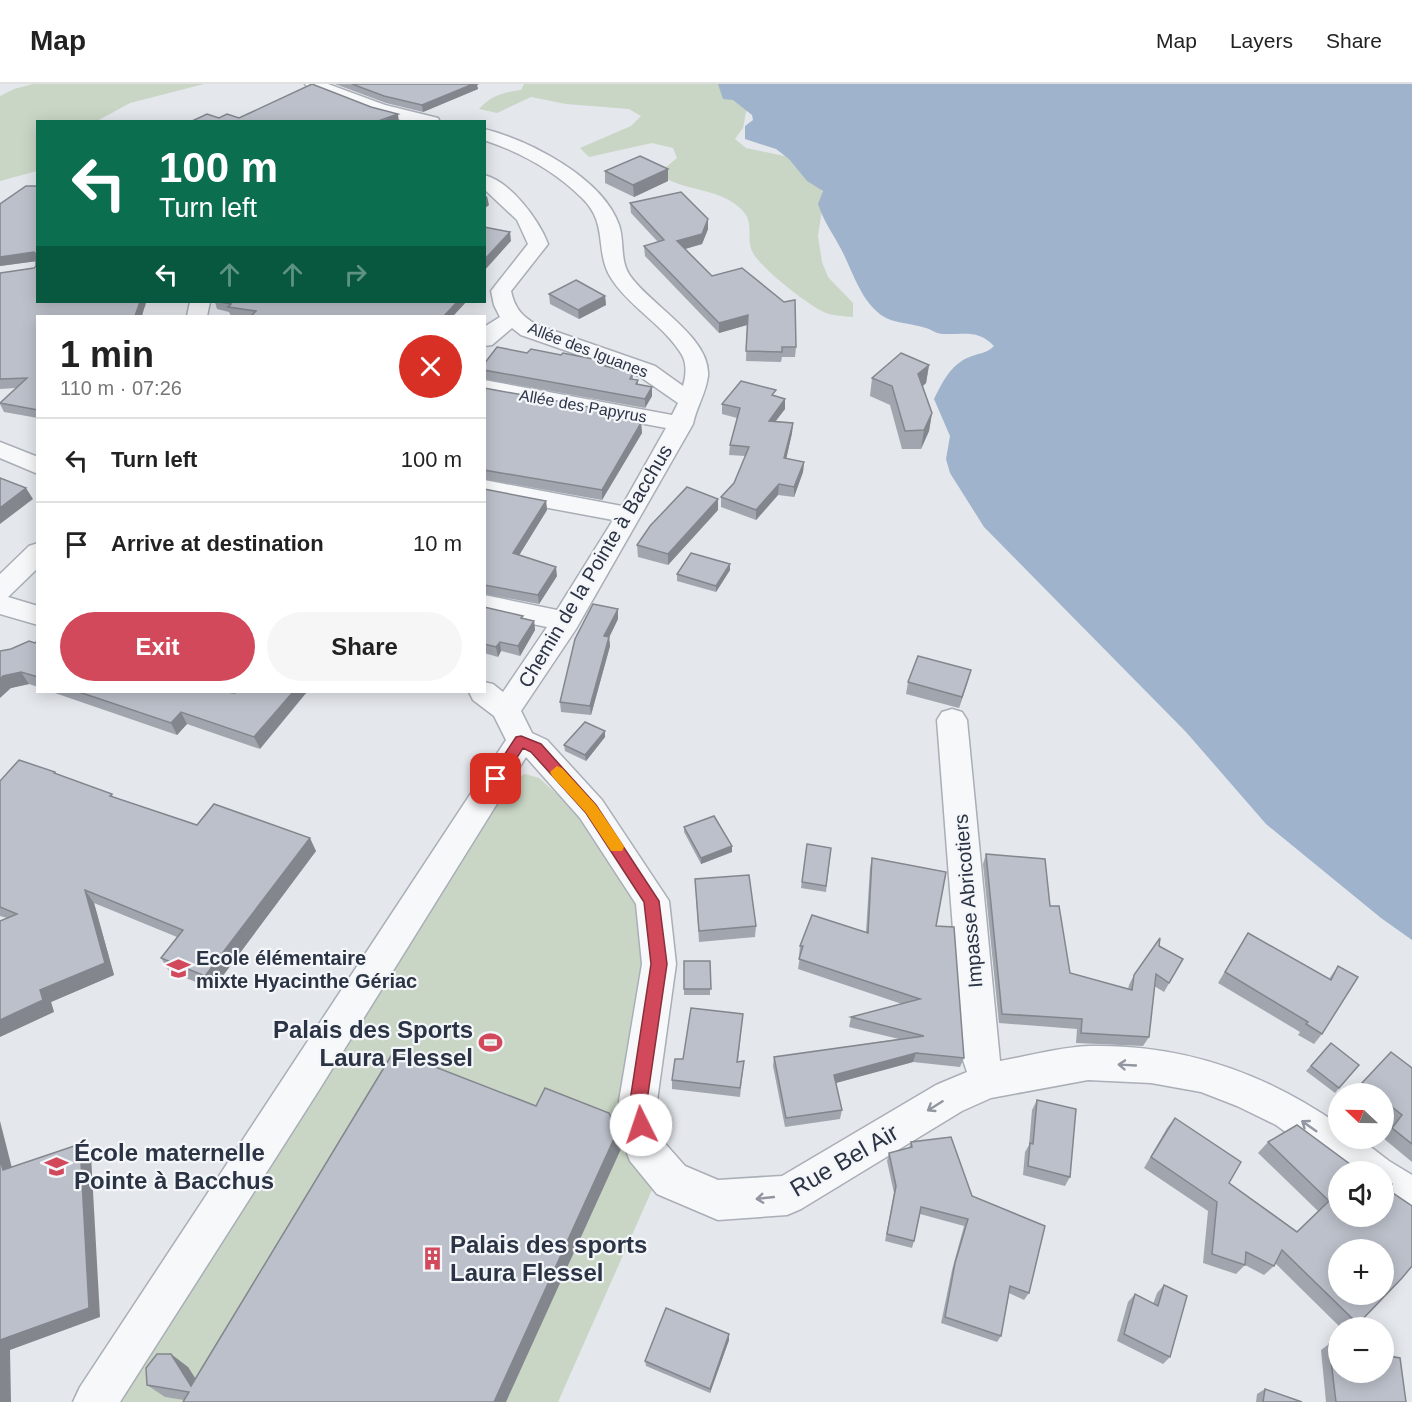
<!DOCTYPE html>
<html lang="en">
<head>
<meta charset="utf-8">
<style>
  body { margin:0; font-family:Helvetica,sans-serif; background:#f6f6f6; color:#222; height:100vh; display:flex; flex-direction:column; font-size:22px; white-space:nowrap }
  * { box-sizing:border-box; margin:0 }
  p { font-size:20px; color:#767676 }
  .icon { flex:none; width:33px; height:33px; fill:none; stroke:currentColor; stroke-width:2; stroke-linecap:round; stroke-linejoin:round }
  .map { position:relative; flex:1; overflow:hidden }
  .sheet { position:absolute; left:36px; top:231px; width:450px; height:378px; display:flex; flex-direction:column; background:#fff; border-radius:0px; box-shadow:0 3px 15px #0003 }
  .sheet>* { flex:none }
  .hud { position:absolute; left:36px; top:36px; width:450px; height:183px; border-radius:0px; box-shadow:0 3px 15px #0003; background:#0b6e4f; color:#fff; overflow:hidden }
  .needle { width:39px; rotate:292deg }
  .buttons { position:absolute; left:1328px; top:999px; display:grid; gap:12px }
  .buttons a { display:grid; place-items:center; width:66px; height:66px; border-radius:50%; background:#fff; box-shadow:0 3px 15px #0003; font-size:30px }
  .pin { position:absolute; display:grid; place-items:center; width:51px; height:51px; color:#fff; margin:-26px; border-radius:12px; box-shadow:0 3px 9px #0006 }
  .me { position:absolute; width:66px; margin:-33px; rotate:356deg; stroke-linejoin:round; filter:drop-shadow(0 0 4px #0008) }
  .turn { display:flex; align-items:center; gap:21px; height:126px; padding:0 24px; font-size:27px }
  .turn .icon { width:78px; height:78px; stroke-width:2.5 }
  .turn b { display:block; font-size:42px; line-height:51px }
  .lanes { display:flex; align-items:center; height:57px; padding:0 24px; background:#0003; justify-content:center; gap:30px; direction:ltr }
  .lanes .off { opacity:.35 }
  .round { display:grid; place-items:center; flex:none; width:63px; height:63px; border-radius:32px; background:#f6f6f6 }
  .headline { display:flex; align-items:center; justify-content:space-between; height:102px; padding:0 24px }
  h1 { font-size:36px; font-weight:700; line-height:45px }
  .primary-button { display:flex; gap:12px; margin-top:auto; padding:12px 24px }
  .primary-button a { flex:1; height:69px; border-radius:36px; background:#d1495b; color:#fff; font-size:24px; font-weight:700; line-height:69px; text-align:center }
  .primary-button a+a { background:#f6f6f6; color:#222 }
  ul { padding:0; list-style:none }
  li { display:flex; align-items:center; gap:18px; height:84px; padding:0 24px; border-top:2px solid #e0e0e0 }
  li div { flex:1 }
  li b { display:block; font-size:22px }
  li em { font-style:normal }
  header { display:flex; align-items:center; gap:36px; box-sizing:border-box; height:84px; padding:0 30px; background:#fff; border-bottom:2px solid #e0e0e0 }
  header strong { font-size:28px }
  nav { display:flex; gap:33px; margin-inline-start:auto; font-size:21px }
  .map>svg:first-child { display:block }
  .green { fill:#c9d6c5 }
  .water { fill:#9fb4cc }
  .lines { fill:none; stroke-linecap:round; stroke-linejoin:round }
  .street-casing { stroke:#a9aeb7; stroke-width:3 }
  .street { fill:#f7f8fa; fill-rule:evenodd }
  .wall { fill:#a1a5ae }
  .shaded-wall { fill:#83868d }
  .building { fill:#bbc0ca; stroke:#83868d; stroke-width:1.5; fill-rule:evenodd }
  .oneway { stroke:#9196a0 }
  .route { fill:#d1495b; stroke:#882f3b; stroke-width:1.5 }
  .slow { fill:#f59e0b }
  .labels { text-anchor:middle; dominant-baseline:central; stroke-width:4.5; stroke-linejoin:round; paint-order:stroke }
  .far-street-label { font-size:16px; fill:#2b3445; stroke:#f4f6f9 }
  .street-label { font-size:20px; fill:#2b3445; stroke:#f4f6f9 }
  .poi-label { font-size:20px; font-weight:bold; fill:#2b3445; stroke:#f4f6f9; text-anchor:start }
  .near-poi-label { font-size:24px; font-weight:bold; fill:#2b3445; stroke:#f4f6f9; text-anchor:start }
  .near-street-label { font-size:24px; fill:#2b3445; stroke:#f4f6f9 }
</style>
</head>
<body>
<header>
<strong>Map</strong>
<nav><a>Map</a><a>Layers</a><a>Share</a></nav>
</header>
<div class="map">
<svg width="1412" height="1318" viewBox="0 0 1412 1318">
  <rect width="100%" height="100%" fill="#e4e7ec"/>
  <g class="green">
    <polygon points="33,0 204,0 130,19 97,37 38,38 37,87 0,97 0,12 14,5"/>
    <path d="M524,0H724L747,23L743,44L735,55L746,64L789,73L820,101L824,113L818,152L822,178L828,193L853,219V233C845,232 833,232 826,229C810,223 758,182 752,167C746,152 755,138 741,125C721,105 688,107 665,94L666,83L677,74L673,64L652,59L589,73L580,64L631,42L641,32L629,25L566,20L531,13L497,29L479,25C491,11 504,8 521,6Z"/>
    <polygon points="525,690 539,694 578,729 619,779 645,835 655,1099 558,1318 112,1318 511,697"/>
  </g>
  <path class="water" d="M718,0H1412V856L1381,834L1266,740L1186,648L984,443L950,389L946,375L950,352L934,315C942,299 950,282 967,274C977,269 987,270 994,262C978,245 964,251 943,250C937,250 932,246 926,244C912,239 894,240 881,231C860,215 853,188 841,165C832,148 824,138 818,120L823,107L807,97L789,75L776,65L745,55V42L753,36L752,31L733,16L723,15Z"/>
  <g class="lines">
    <defs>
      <g id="street">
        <polygon points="305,0 328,0 385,21 438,34 440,38 409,38 373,29 307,3"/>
        <path d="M484,45C529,56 603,94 619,141C625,159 619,177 631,193C652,222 711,254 708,292C706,309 696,324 693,340L576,545L521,627L532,649L547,656L602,716L669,817L676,880L657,1017L662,1056L685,1082L718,1096L782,1092L936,1001L967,988L963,976L937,636L942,628L952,625L962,628L967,636L1000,977C1029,972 1060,963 1090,962C1182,960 1263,988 1338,1040V1054H1359L1389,1077L1412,1091V1134L1398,1128L1383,1117V1088H1341L1276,1041L1237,1022L1201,1008L1151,999L1088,996L991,1014L962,1027L801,1125L787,1131L718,1136L657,1110L630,1077L625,1064L619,1017L642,880L636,820L580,734L526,673L319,1006L120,1318H73L80,1303L506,656L494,632L473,616L469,608H484V598L493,600L503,608L547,543L484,530V511L557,526L613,436L484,412V396L622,422L666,344L484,310V296L672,331L678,319L639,292L521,251L512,244L492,261L484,262V243L500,233L494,221L491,207L528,160L517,136L484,105V91C510,97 539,136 548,160L511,207C515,225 522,232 537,241L655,282L683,302C686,292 687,280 682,271C665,242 632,225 613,197C593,169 610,141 582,114C555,87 520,68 484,56Z"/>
        <polygon points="190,218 210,218 207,232 187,232"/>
        <polygon points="0,358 38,373 38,390 0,374"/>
        <polygon points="38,459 38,484 8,513 38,522 38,541 0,530 0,490 29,462"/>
      </g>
    </defs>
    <use href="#street" class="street-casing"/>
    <use href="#street" class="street"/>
  </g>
  <g class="wall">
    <polygon points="335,0 479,0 477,1 478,5 423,28 386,19"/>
    <polygon points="668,85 668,97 634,113 605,99 605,87"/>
    <polygon points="36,102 38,218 146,218 145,223 38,232 38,334 4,328 0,320 0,319 16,304 0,305 0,189 34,184 36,182 36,177 0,182 0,120"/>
    <polygon points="630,119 708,145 702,160 685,165 712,192 796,263 795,273 782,273 781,278 746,277 747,241 719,249 645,172 644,162 658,158 631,129"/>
    <polygon points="549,210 605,212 606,221 579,235 550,220"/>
    <polygon points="215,218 466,218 453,232 231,232 229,228 217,225"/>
    <polygon points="527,269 561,271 608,278 609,283 633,289 633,295 638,296 638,300 652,303 652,312 645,324 484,295 484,280"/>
    <polygon points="929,281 926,299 923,302 932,329 929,347 921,365 902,365 890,321 870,312 872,294"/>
    <polygon points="484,304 634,331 634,338 641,339 642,349 602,416 484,395"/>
    <polygon points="776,312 785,325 775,338 793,339 792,349 786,375 804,378 803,388 794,413 778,411 756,436 721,423 721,413 734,399 745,372 729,371 730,361 737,334 722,330 722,320"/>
    <polygon points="484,405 546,417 547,426 519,471 557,492 539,520 484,510"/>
    <polygon points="718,426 668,481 638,473 637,461"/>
    <polygon points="730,486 716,508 677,497 677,490"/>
    <polygon points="484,523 534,537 535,546 520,572 501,567 498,573 484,569"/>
    <polygon points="618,535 609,553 610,562 591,631 561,628 560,618"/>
    <polygon points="38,556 38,603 29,600 11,604 11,565 35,559"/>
    <polygon points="971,586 959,624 906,610 908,598"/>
    <polygon points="52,608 226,608 235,609 236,608 260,665 187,640 177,651"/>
    <polygon points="605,647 605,653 586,677 565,667 564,661"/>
    <polygon points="57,690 112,710 113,713 197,741 316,767 213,905 169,887 161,874 177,853 94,819 114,891 51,918 54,928 7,834 0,832 0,697"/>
    <polygon points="684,743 732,762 732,768 701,780 684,748"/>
    <polygon points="807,760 831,764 826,808 801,804"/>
    <polygon points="986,770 1050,822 1070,889 1128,905 1129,901 1134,891 1159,862 1183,875 1164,908 1154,902 1149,953 1143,962 1076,959 1077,945 999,939 983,780"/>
    <polygon points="872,774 936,842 964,974 960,983 913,978 836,999 842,1026 840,1035 785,1043 773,982 774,973 899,955 849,943 851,933 902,920 798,885 800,872 799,872 800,862 866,848 870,784"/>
    <polygon points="695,795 756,842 755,853 699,858"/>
    <polygon points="1241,860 1329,895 1338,882 1322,950 1314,960 1298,951 1300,948 1218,899"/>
    <rect x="684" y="877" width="26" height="34"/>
    <polygon points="743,930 738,978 744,977 740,1013 672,1005 672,996 683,975"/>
    <polygon points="1331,959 1359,981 1335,1009 1306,987"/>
    <polygon points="1391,968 1412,984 1412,1078 1383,1054 1383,1052 1392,1040 1383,1033 1383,1010 1353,1009"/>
    <polygon points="1037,1016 1070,1093 1065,1102 1023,1091 1025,1068 1029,1061 1032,1026"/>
    <polygon points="1175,1034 1229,1099 1297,1147 1318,1127 1258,1069 1268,1058 1350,1080 1358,1240 1353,1244 1341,1244 1275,1179 1274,1182 1264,1191 1245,1181 1236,1190 1203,1179 1208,1127 1144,1084 1167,1044"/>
    <polygon points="911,1058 972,1112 1029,1209 1024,1216 1009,1209 1001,1252 997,1258 941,1239 952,1186 964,1142 920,1130 914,1157 912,1164 885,1157 894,1109 887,1077 889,1069 909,1064"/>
    <polygon points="621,1065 184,1316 165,1313 147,1301 188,1283 196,1295"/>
    <polygon points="1164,1201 1170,1273 1163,1280 1117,1257 1128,1218 1135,1210 1153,1220 1157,1209"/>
    <polygon points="729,1256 710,1309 646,1282 645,1277"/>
    <polygon points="1329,1260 1406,1318 1326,1318 1321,1266"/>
    <polygon points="1265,1305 1302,1318 1256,1318 1257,1310"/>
  </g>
  <g class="shaded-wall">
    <polygon points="472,0 479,0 477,1 478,5 423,28 422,21"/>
    <polygon points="398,30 399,38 378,38"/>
    <polygon points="668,85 668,97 634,113 633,101"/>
    <polygon points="487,112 489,121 484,125 484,115"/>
    <polygon points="708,135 708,145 702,160 678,167 677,157"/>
    <polygon points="510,148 511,157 484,187 484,176"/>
    <polygon points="34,168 38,177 0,182 0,173"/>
    <polygon points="605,212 606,221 579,235 578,226"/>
    <polygon points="140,218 146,218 142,232 135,232"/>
    <polygon points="457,218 466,218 453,232 444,232"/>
    <polygon points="748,231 747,241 719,249 719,239"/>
    <polygon points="929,281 926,299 916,308 918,290"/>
    <polygon points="652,303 652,312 645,324 645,315"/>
    <polygon points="785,315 785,325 768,347 769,337"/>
    <polygon points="932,329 929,347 921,365 924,346"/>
    <polygon points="641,339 642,349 602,416 602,406"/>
    <polygon points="793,339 792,349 784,385 784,374"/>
    <polygon points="804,378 803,388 794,413 794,403"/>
    <polygon points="779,400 778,411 756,436 756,426"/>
    <polygon points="26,404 33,415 0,440 0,424"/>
    <polygon points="718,415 718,426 668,481 668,470"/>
    <polygon points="546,417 547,426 515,478 513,469"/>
    <polygon points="730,480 730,486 716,508 716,502"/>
    <polygon points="556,483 557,492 539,520 538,511"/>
    <polygon points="618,525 618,535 605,562 604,552"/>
    <polygon points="534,537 535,546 520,572 518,562"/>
    <polygon points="609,553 610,562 591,631 590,622"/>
    <polygon points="500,558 501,567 498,573 496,563"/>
    <polygon points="971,586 968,597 959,624 962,613"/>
    <polygon points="21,588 29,600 11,604 0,614 0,595 3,592"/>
    <polygon points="293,608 307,608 260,665 254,653"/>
    <polygon points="181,628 187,640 177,651 171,639"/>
    <polygon points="605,647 605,653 586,677 585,671"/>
    <polygon points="310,754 316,767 213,905 205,892"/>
    <polygon points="732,762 732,768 701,780 701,774"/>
    <polygon points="85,806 94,819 114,891 51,918 54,928 0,953 0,936 40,906"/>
    <polygon points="916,969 913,978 832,1000 834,991"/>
    <polygon points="0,1037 15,1096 3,1086 0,1074"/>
    <polygon points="618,1046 621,1065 506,1318 494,1318"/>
    <polygon points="80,1060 91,1071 100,1233 10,1266 11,1318 0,1318 0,1256"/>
    <polygon points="729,1250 729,1256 710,1309 710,1305"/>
    <polygon points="171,1270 188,1283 208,1315 191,1302"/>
  </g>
  <g class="building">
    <polygon points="312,0 371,23 398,30 378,37 379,38 190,38 207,30 219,34 227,30 239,34"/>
    <polygon points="352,0 473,0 422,21 384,12"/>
    <polygon points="640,72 668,85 633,101 605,87"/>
    <polygon points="26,102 38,102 38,218 140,218 135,232 38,232 38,326 0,319 27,294 0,295 0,189 34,184 36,182 36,170 34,168 0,173 0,120"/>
    <polygon points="681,108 708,135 702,150 677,157 712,192 742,184 784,218 795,216 796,263 782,263 782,268 746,267 748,231 719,239 644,162 664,156 630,119"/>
    <polygon points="484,143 510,148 484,176"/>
    <polygon points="576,196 605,212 578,226 549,210"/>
    <polygon points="220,218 457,218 444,232 251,232 256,227 228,223 231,220"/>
    <polygon points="497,263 527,269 531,265 561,271 563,269 608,278 605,282 633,289 630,295 638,296 636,300 652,303 645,315 484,286 484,280"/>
    <polygon points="901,269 929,281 918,290 932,329 924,346 905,347 892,302 872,294"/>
    <polygon points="741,297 776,306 772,311 785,315 769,337 793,339 784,374 804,378 794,403 779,400 756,426 721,413 734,399 749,363 730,361 740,324 722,320"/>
    <polygon points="484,304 634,331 630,337 641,339 602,406 484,386"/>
    <polygon points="0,394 26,404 0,424"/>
    <polygon points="687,403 718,415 668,470 637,461 650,442"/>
    <polygon points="484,405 546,417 513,469 556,483 538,511 484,501"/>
    <polygon points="691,469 730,480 716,502 677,490"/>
    <polygon points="593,520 618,525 604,552 609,553 590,622 560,618 575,555"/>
    <polygon points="484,523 523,532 521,534 534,537 518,562 500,558 496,563 484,560"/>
    <polygon points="38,556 38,593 21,588 3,592 0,595 0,567 11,565 29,557 35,559"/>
    <polygon points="918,572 971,586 962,613 908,598"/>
    <polygon points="79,608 226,608 235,609 236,608 293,608 254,653 181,628 171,639"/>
    <polygon points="585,638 605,647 585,671 564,661"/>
    <polygon points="19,676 55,688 54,689 112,710 110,712 197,741 214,720 310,754 205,892 161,874 183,846 85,806 105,879 40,906 43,916 0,936 0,837 17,830 0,823 0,697"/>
    <polygon points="714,732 732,762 701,774 684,743"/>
    <polygon points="807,760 831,764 826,802 802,798"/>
    <polygon points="986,770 1045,775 1050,822 1059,822 1070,889 1132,906 1134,891 1160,854 1159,862 1183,875 1169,899 1156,890 1149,953 1081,949 1082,935 1002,930"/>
    <polygon points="872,774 946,788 936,842 954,843 964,974 916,969 834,991 842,1026 786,1034 774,973 924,952 851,933 920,915 799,875 803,862 800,862 812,831 868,849"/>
    <polygon points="749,791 756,842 699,847 695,795"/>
    <polygon points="1248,849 1331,896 1338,882 1358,893 1322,950 1306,940 1308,938 1225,888"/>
    <polygon points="684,877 710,877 711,905 684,905"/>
    <polygon points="691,924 743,930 737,978 744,977 740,1004 672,996 675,975 683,975"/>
    <polygon points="1331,959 1359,981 1339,1004 1311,982"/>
    <polygon points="394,967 536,1022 545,1004 609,1029 618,1046 494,1318 183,1318 189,1308 147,1301 146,1284 157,1270 171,1270 191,1302"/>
    <polygon points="1391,968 1412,984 1412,1060 1392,1044 1402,1031 1383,1016 1383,1010 1375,1010 1362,999"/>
    <polygon points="1037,1016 1076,1025 1070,1093 1028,1082 1030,1059 1033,1060"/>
    <path d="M1175,1034L1241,1078L1229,1099L1297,1148L1329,1117L1268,1058L1297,1041L1350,1080H1364L1375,1088H1338V1132H1383V1094L1392,1100L1393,1109L1412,1122V1182L1402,1194L1358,1240L1282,1166L1274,1182L1246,1168L1245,1181L1212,1170L1217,1118L1151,1073ZM1338,1166H1383V1210H1338Z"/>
    <polygon points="951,1053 972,1112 1045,1142 1029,1209 1010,1202 1001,1252 945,1233 955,1179 968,1135 921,1123 914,1157 887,1150 896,1102 889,1069 912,1063 911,1058"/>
    <polygon points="80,1060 89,1224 0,1256 0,1074 3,1086"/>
    <polygon points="1164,1201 1187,1212 1170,1273 1124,1250 1135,1210 1158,1222"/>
    <polygon points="666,1224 729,1250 710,1305 645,1277"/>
    <polygon points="1329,1260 1338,1261 1338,1288 1383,1288 1383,1271 1400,1274 1406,1318 1336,1318"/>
    <polygon points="1265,1305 1302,1318 1263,1318"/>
  </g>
  <defs><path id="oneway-shaft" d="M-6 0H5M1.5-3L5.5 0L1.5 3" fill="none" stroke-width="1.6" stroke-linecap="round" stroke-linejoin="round" transform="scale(1.5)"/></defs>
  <g class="oneway">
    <use href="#oneway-shaft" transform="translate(1127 981) rotate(-177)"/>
    <use href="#oneway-shaft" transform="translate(935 1022) rotate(148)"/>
    <use href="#oneway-shaft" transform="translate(1309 1042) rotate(-145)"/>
    <use href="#oneway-shaft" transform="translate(765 1114) rotate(174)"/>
  </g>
  <polygon class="route" points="521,652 541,660 596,721 659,817 667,880 647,1017 650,1041 647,1047 641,1049 635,1047 630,1017 651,880 644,818 586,729 531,668 523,664 501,699 491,699 489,695 491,691 516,653"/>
  <polygon class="slow" points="557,682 562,684 596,721 622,759 624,763 622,767 611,767 586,729 552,692 550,688"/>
  <defs>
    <symbol id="school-bare" viewBox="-9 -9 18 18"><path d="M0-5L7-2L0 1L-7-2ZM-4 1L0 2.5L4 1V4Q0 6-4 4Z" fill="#d1495b" stroke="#f4f6f9" stroke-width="2.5" paint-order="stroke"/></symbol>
    <symbol id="stadium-bare" viewBox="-9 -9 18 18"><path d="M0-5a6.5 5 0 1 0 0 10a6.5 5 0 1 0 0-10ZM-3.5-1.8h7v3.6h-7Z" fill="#d1495b" stroke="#f4f6f9" stroke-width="2.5" paint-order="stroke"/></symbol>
    <symbol id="building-bare" viewBox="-9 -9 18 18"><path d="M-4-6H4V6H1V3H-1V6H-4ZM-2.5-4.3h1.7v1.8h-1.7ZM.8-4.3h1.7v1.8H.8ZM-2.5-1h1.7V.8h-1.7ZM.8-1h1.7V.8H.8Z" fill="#d1495b" stroke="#f4f6f9" stroke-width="2.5" paint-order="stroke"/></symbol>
  </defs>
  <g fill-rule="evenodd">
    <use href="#school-bare" x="162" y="868" width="33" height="33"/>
    <use href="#stadium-bare" x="474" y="942" width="33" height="33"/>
    <use href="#school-bare" x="40" y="1066" width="33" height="33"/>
    <use href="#building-bare" x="416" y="1158" width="33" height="33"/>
  </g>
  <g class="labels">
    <g class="far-street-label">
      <text transform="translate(588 266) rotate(21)">Allée des Iguanes</text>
      <text transform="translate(583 322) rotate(10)">Allée des Papyrus</text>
    </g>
    <g class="street-label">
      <text transform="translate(595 482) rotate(-59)">Chemin de la Pointe à Bacchus</text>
      <text transform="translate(968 817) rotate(-95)">Impasse Abricotiers</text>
    </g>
    <g class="poi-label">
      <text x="196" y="874">Ecole élémentaire<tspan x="196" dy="23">mixte Hyacinthe Gériac</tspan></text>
    </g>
    <g class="near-poi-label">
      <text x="473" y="945" text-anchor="end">Palais des Sports<tspan x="473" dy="28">Laura Flessel</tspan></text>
      <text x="74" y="1068">École maternelle<tspan x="74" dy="28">Pointe à Bacchus</tspan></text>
      <text x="450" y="1160">Palais des sports<tspan x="450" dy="28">Laura Flessel</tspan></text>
    </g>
    <g class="near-street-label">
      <text transform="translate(844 1076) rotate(-30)">Rue Bel Air</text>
    </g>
  </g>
</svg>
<div class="buttons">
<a><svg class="needle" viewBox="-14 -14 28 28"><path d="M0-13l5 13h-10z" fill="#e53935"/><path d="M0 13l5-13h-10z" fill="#767676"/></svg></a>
<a><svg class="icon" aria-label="sound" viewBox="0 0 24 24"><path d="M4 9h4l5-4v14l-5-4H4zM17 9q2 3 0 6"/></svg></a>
<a>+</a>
<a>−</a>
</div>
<div class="pin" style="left:496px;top:695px;background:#d93025"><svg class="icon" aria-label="arrive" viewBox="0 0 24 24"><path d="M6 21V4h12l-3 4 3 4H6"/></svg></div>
<svg class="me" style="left:641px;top:1041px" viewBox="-20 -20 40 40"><circle r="19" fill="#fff"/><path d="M0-13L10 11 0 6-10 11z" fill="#d1495b"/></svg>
<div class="hud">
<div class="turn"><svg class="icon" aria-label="left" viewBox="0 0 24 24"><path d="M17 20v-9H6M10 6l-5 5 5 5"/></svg><div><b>100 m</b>Turn left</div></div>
<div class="lanes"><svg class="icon" aria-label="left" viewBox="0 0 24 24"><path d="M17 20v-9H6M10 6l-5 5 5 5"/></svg><svg class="icon off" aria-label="ahead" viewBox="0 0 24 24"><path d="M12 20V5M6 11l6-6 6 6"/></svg><svg class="icon off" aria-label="ahead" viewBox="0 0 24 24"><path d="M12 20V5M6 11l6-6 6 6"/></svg><svg class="icon off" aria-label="right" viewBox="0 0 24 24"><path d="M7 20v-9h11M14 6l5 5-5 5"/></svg></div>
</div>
<section class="sheet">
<div class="headline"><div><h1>1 min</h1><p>110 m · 07:26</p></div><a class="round" style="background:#d93025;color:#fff"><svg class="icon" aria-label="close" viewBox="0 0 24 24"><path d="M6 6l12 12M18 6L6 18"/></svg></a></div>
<ul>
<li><svg class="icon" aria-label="left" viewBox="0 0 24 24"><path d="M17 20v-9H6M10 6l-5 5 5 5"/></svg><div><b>Turn left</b></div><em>100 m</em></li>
<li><svg class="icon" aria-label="arrive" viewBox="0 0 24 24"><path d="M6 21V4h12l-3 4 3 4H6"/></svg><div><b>Arrive at destination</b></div><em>10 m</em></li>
</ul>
<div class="primary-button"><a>Exit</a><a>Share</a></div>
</section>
</div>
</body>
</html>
